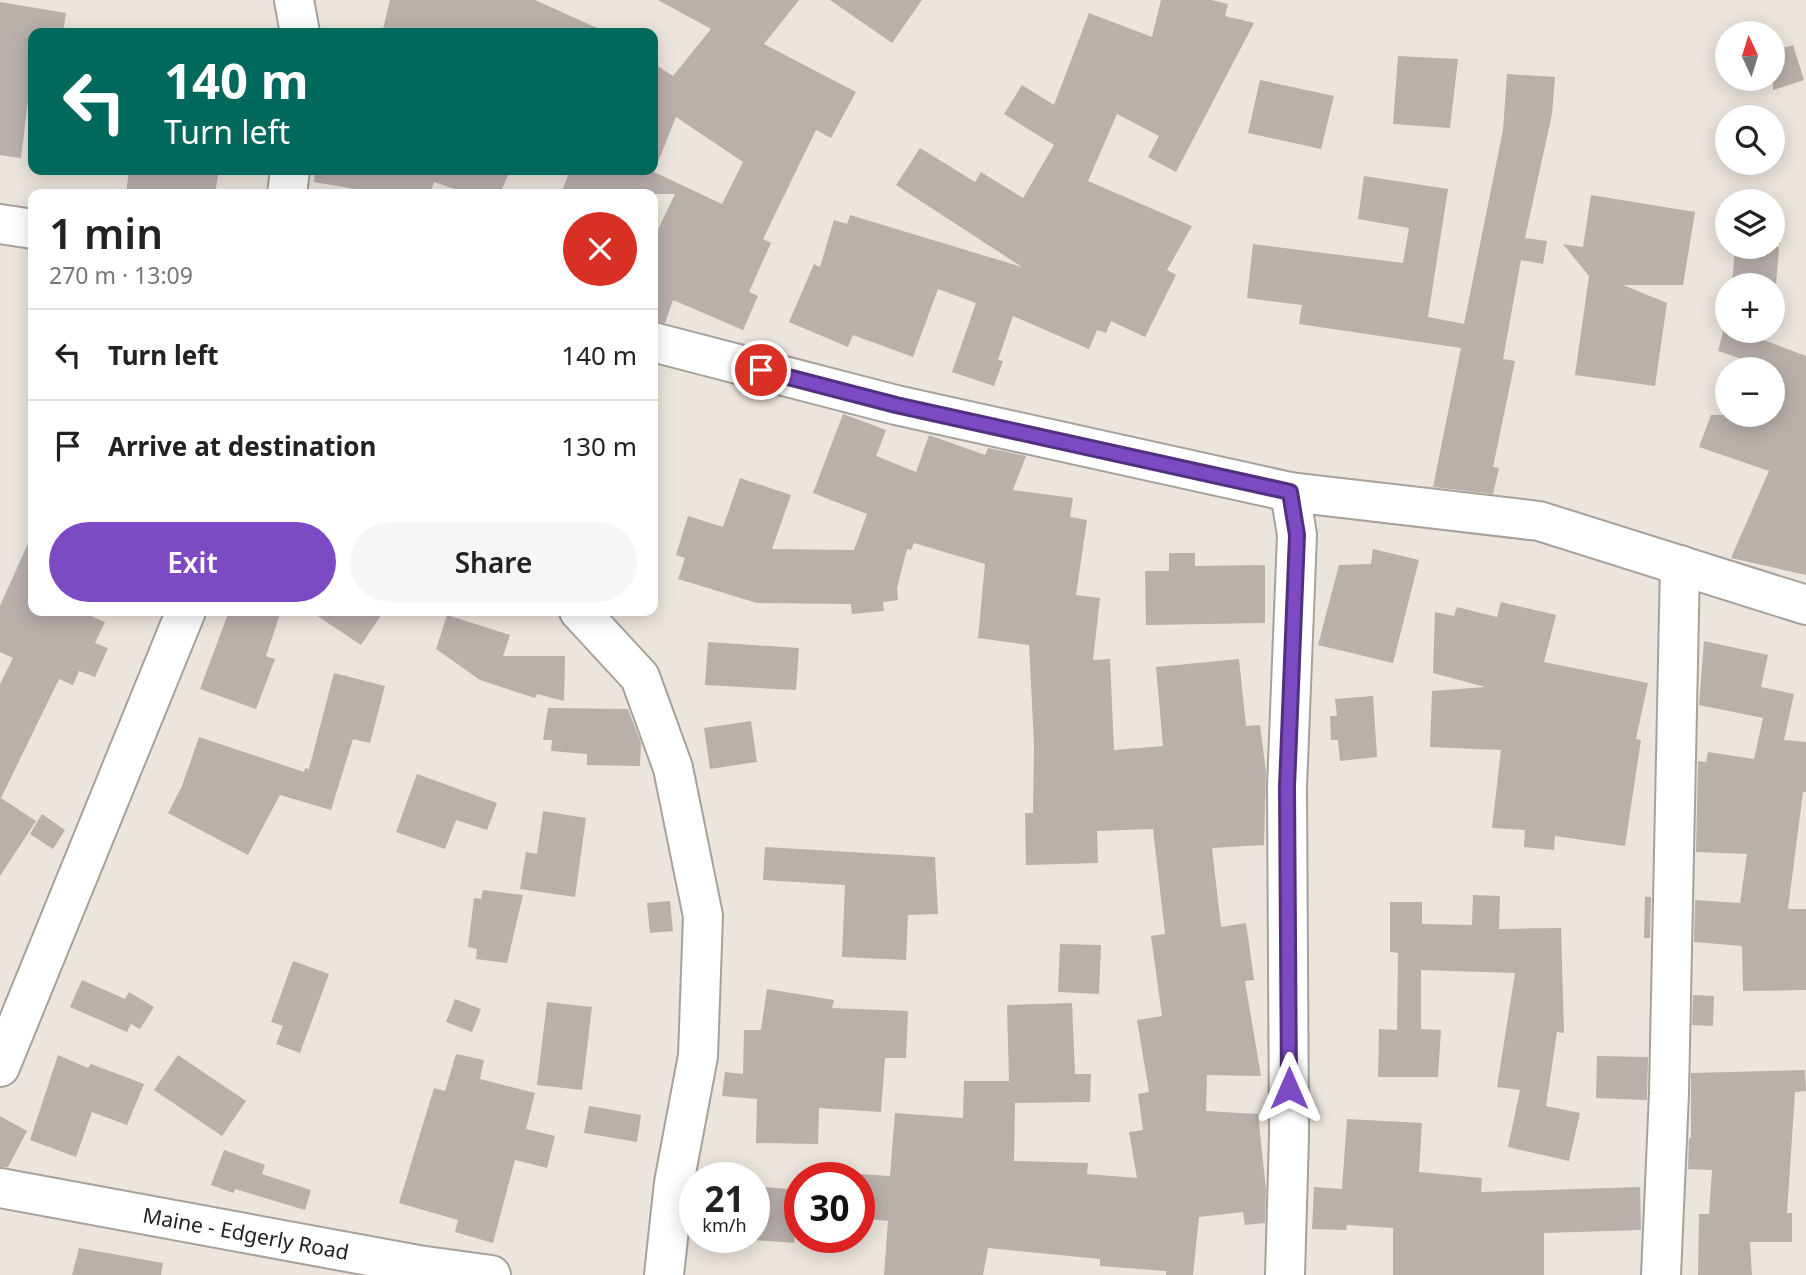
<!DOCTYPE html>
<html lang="en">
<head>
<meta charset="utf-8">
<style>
  body { margin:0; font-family:"Noto Sans",sans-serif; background:#f6f6f6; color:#222; height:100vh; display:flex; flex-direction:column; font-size:26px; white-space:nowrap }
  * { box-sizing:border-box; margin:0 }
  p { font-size:23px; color:#767676 }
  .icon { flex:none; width:38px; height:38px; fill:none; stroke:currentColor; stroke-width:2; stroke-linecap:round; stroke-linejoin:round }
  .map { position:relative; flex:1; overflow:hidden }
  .panel { position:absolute; left:28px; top:189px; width:630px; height:427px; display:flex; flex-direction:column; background:#fff; border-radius:14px; box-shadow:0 4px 18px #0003 }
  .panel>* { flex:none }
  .top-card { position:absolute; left:28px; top:28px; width:630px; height:147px; border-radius:14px; box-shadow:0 4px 18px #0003; background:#00695c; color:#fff; overflow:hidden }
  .needle { width:46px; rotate:356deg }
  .tools { position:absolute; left:1715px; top:21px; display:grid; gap:14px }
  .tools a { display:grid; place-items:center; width:70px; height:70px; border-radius:50%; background:#fff; box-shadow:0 4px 18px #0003; font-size:35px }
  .speed { position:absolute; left:679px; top:1162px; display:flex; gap:14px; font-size:35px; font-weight:700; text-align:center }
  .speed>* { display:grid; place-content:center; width:91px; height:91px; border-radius:50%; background:#fff; box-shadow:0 4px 18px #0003; line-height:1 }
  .speed small { font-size:18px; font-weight:400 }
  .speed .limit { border:10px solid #d22; background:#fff; color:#111 }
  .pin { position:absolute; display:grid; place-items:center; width:60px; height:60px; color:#fff; margin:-30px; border:4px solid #fff; border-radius:50%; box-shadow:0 2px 7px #0007 }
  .me { position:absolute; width:77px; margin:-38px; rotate:0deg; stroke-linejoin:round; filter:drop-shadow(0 0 5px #0008) }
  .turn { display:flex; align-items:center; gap:24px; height:147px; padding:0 21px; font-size:32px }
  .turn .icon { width:91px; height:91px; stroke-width:2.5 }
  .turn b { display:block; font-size:49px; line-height:60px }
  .round { display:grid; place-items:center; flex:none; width:74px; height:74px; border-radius:37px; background:#f6f6f6 }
  .summary { display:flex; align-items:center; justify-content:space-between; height:119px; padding:0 21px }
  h1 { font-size:42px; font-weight:600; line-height:52px }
  .primary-button { display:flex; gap:14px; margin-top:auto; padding:14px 21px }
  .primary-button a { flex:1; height:80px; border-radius:42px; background:#7c4bc4; color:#fff; font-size:28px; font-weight:600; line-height:80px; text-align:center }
  .primary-button a+a { background:#f6f6f6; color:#222 }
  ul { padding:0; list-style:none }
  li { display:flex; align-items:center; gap:21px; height:91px; padding:0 21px; border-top:2px solid #e0e0e0 }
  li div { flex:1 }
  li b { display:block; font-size:26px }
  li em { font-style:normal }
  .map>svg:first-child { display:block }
  .building { fill:#b9afab; fill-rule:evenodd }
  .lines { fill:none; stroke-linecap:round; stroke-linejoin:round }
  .minor-casing { stroke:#a7a19a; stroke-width:42 }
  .minor { stroke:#fff; stroke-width:38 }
  .route-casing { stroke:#51317f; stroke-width:18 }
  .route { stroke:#7c4bc4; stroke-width:12 }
  .labels { text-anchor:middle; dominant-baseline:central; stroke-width:6; stroke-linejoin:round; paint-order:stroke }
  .street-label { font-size:21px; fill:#24221f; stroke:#ebe5dd }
</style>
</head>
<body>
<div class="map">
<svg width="1806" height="1275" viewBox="0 0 1806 1275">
  <rect width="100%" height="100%" fill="#ebe5dd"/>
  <g class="building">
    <polygon points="390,0 535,0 608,33 382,33"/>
    <path d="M658,0H799L764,44L856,92L831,138L816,130L763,239L771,243L749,292L758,296L743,330L673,300L665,323L653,321V240L675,194H561L570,170L653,171V63L673,76L711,29ZM676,117L743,162L722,204L654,172Z"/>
    <polygon points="830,0 922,0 892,43"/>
    <polygon points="1161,0 1211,0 1228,4 1225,16 1254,23 1176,172 1148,157 1159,136 1117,114 1088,181 1192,226 1167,270 1176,275 1145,337 1111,321 1106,333 1097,330 1089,349 1013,316 998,360 1003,361 994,386 952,372 976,303 938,289 913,357 853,335 848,347 789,322 814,264 820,267 834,220 847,224 850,215 1022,267 896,185 920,148 975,182 981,172 1023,198 1054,145 1004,114 1022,85 1054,105 1089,13 1152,37"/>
    <polygon points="0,2 66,13 63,33 33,33 33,61 21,158 0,155"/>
    <polygon points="1793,45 1804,80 1773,90 1773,51"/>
    <polygon points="1398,56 1458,59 1450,128 1393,124"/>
    <polygon points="1507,74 1555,77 1552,114 1525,238 1547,241 1543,264 1521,260 1503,359 1515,361 1493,467 1499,468 1493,494 1433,487 1461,348 1299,324 1302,305 1247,298 1253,244 1403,263 1409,228 1358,219 1364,176 1448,189 1428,317 1464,324 1503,130"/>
    <polygon points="1260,80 1334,96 1321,149 1248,133"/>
    <polygon points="129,170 219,170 215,194 126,194"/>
    <polygon points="315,170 510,170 500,194 470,194 434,182 430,194 385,194 314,182"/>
    <polygon points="1591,195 1695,212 1683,285 1623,285 1667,303 1655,386 1575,375 1589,276 1563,244 1583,247"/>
    <polygon points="1735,247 1779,247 1776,285 1732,285"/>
    <polygon points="1725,325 1727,331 1740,331 1806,356 1806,575 1731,558 1769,471 1699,447 1711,415 1773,415 1773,369 1718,351"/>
    <polygon points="843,414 886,430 876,456 916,472 929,435 985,455 988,448 1026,456 1013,490 1073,498 1070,517 1087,520 1076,595 1100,598 1093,660 1110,659 1114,750 1163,746 1156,667 1239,659 1246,726 1260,725 1266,772 1264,845 1212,848 1221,927 1246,923 1254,980 1245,981 1261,1076 1207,1075 1206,1111 1258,1114 1266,1190 1265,1223 1245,1225 1243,1212 1199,1217 1193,1275 1166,1275 1166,1271 1100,1266 1100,1259 988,1248 983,1275 884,1275 888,1221 859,1218 859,1174 890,1176 895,1113 963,1118 964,1081 1009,1081 1007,1005 1072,1003 1075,1074 1091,1074 1090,1102 1015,1103 1014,1161 1088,1163 1087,1174 1137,1178 1129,1132 1143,1130 1138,1094 1149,1092 1137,1020 1162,1016 1151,936 1165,934 1153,829 1097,831 1098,863 1026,865 1025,813 1033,813 1034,744 1029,645 978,638 985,564 914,543 911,550 907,549 897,588 898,600 883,602 884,611 852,614 851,604 757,603 678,579 685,558 676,555 688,516 723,527 740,478 791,495 772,549 854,550 867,514 813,493"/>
    <polygon points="33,532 33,611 80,611 105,622 95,643 108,648 95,677 79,671 73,685 59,679 1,798 36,821 0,876 0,684 13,658 0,652 0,606"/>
    <polygon points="1373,549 1419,560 1393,663 1318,645 1339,565 1371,564"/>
    <polygon points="1169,553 1195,553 1195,566 1265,565 1265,623 1146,625 1145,571 1169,571"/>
    <polygon points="1501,602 1556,615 1544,662 1648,683 1636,739 1641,740 1625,846 1555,836 1554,850 1524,847 1525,830 1492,828 1501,750 1430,747 1432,691 1485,687 1433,673 1435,612 1454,616 1457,607 1497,617"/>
    <polygon points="229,611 281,611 266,656 275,659 256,709 200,689"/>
    <polygon points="310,611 384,611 361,645"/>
    <polygon points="447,615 510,635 503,656 565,656 564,701 537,694 535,698 480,680 436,649"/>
    <polygon points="1704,641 1768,655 1761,687 1794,694 1784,740 1806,742 1806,792 1803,792 1788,909 1806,909 1806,990 1743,991 1742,946 1694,942 1695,900 1740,903 1747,854 1696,852 1698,761 1706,762 1708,752 1754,759 1763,718 1699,705"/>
    <polygon points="708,642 799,648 796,690 705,685"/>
    <polygon points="334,673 385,686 370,743 353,739 331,810 280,795 248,855 168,813 182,786 199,737 304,772 305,768 309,769"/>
    <polygon points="1373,696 1377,757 1340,761 1338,740 1331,740 1330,716 1337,716 1335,699"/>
    <polygon points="548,708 628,709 641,743 640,766 587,765 587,754 551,751 552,740 543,740"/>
    <polygon points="751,721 757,762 710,769 704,728"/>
    <polygon points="417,774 497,803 487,830 456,820 445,849 396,832"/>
    <polygon points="543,811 586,818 575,897 520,889 526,852 537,854"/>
    <polygon points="42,814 65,830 53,849 30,834"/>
    <polygon points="765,847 935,857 938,914 908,915 906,960 842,957 845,885 763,880"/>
    <polygon points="483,890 523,895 507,963 476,959 477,949 468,947 474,898 481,899"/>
    <polygon points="1473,895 1500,896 1499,929 1561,928 1564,1033 1557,1032 1546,1106 1580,1113 1569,1161 1508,1147 1520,1090 1497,1087 1515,973 1421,970 1421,1029 1441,1030 1438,1077 1378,1077 1379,1029 1397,1030 1398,953 1390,952 1390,902 1422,902 1422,924 1472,925"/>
    <polygon points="1645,897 1651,897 1650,938 1644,938"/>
    <polygon points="670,901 673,931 650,933 647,903"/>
    <polygon points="1060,944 1101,945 1099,994 1058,992"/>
    <polygon points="293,961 329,974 300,1053 276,1044 283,1026 271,1022"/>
    <polygon points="82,980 125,999 129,992 154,1007 140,1029 131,1024 127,1032 70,1007"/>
    <polygon points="767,989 834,1000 832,1008 908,1011 906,1058 885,1058 881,1112 819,1108 818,1144 756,1143 757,1099 722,1096 725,1072 743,1074 744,1030 761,1030"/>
    <polygon points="1693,995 1714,996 1713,1026 1692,1025"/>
    <polygon points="455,999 481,1009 472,1032 446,1022"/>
    <polygon points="547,1002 592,1007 582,1090 537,1085"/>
    <polygon points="456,1054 484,1060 480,1079 535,1093 526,1129 555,1136 547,1168 515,1160 493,1243 455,1232 458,1220 399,1203 434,1088 445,1091"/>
    <polygon points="58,1055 88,1068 91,1064 144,1084 127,1125 92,1112 76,1157 30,1140"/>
    <polygon points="178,1055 246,1101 222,1136 154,1090"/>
    <polygon points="1597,1056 1648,1057 1647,1100 1596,1098"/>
    <polygon points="1805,1070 1806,1091 1795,1092 1787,1213 1792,1213 1792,1242 1750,1242 1752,1275 1698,1275 1699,1214 1709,1214 1712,1170 1688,1169 1689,1138 1691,1138 1691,1073"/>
    <polygon points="589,1106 641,1115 637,1142 584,1133"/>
    <polygon points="0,1116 27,1131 8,1167 0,1167"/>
    <polygon points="1347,1119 1422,1123 1419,1172 1482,1178 1481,1192 1640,1187 1641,1230 1544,1233 1544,1275 1393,1275 1393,1228 1347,1225 1346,1230 1312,1229 1314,1187 1342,1189"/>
    <polygon points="224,1150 265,1165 262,1174 311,1190 305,1210 235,1189 233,1193 211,1185"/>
    <polygon points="754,1186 799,1190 794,1243 754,1240"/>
    <polygon points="79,1248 163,1263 161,1275 72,1275"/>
  </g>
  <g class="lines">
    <defs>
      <g id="minor">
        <polyline points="294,0 300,33"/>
        <polyline points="287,194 290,170"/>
        <polyline points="0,224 33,229"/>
        <polyline points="653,342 896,405 1290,492 1539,521 1806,605"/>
        <polyline points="579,611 640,677 673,768 703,916 698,1056 674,1183 664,1275"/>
        <polyline points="0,1067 186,611"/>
        <path id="s1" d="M0,1188L418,1265L491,1275"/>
        <polyline points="1285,1275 1289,1136 1287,787 1297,535 1290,492"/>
        <polyline points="1661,1275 1669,1093 1680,565"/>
      </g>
    </defs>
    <use href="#minor" class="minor-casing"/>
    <use href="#minor" class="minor"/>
  </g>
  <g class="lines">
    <defs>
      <polyline id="route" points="761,370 896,405 1290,492 1297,535 1287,787 1289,1088"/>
    </defs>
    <use href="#route" class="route-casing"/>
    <use href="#route" class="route"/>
  </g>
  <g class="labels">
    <g class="street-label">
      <text stroke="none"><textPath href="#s1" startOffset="250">Maine - Edgerly Road</textPath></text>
    </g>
  </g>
</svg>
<div class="tools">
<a><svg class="needle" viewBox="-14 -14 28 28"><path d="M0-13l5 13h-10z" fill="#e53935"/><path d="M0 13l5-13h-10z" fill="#767676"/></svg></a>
<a><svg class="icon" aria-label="search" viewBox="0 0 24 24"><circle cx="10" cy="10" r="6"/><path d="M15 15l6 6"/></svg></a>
<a><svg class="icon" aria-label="layers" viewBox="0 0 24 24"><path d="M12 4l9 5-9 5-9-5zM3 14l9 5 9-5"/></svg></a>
<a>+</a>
<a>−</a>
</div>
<div class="speed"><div>21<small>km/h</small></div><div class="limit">30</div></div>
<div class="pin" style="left:761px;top:370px;background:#d93025"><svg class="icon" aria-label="arrive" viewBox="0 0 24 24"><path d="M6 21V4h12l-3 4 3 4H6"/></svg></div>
<svg class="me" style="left:1289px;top:1088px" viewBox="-20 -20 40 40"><path d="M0-17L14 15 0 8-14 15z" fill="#7c4bc4" stroke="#fff" stroke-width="4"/></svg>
<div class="top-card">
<div class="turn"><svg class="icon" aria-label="left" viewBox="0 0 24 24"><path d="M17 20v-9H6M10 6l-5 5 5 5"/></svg><div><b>140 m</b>Turn left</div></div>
</div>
<section class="panel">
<div class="summary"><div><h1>1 min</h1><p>270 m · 13:09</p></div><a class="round" style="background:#d93025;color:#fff"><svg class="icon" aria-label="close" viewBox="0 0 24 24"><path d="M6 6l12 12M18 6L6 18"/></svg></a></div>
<ul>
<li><svg class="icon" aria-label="left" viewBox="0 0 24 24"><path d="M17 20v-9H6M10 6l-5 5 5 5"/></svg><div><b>Turn left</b></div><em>140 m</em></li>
<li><svg class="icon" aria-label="arrive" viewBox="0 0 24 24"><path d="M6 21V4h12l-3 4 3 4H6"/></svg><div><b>Arrive at destination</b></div><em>130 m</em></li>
</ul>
<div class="primary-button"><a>Exit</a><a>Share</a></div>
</section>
</div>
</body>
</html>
